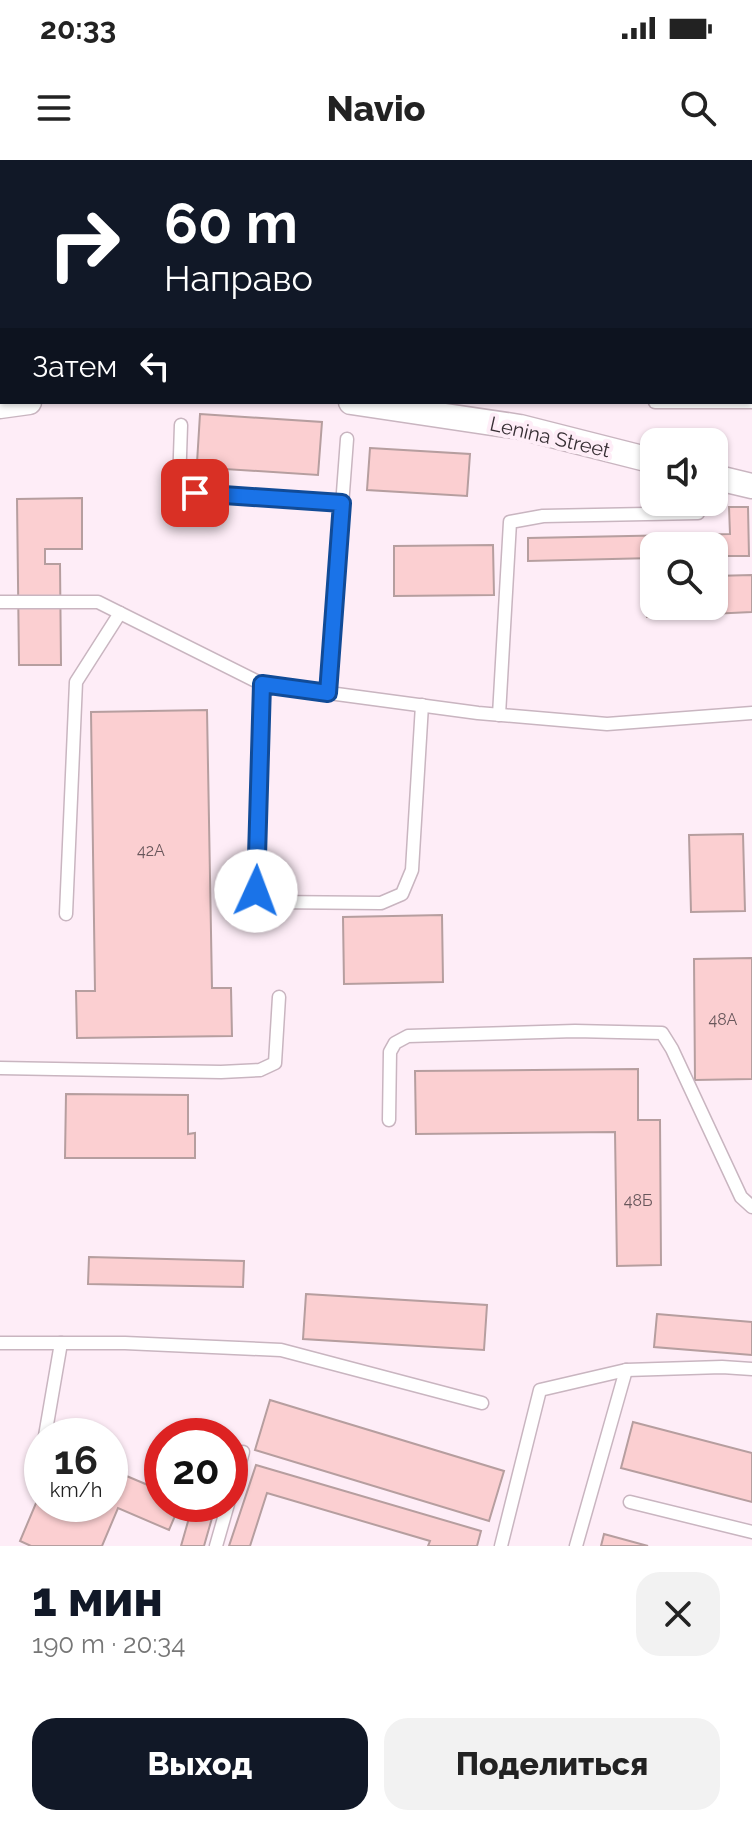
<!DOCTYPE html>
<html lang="ru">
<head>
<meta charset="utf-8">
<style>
  body { margin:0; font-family:Raleway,sans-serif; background:#f2f2f2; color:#222; height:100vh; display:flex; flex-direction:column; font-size:30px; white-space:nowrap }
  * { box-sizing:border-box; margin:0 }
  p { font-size:26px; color:#767676 }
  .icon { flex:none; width:44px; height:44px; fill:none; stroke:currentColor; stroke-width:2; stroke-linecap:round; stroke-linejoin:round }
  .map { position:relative; height:1386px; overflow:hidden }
  .side { display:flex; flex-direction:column; background:#fff; flex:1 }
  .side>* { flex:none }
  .hud { position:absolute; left:0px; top:0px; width:752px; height:244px; box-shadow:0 2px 6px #0004; background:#111827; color:#fff; overflow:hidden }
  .fabs { position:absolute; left:640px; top:268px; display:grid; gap:16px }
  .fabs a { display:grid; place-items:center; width:88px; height:88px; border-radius:16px; background:#fff; box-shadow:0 2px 6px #0004; font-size:40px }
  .speed { position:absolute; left:24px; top:1258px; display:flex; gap:16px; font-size:40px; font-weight:700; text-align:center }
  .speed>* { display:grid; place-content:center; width:104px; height:104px; border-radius:50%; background:#fff; box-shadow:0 2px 6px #0004; line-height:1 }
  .speed small { font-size:20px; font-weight:400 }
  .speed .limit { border:12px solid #d22; background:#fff; color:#111 }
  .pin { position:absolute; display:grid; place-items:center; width:68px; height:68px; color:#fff; margin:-34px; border-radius:16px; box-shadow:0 4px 12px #0006 }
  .me { position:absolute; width:88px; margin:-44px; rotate:2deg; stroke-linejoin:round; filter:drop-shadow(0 0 6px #0008) }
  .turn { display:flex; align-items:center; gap:28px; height:168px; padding:0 32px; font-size:36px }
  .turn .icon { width:104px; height:104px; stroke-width:2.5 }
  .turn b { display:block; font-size:56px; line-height:68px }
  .then { display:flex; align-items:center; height:76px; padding:0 32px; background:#0003; gap:16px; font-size:30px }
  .round { display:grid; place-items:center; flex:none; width:84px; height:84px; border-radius:24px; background:#f2f2f2 }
  .overview { display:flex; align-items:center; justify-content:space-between; height:136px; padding:0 32px }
  h1 { font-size:48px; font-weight:800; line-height:60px; color:#111827 }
  .action { display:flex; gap:16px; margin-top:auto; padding:16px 32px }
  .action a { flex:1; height:92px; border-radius:24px; background:#111827; color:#fff; font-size:32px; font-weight:800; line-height:92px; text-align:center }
  .action a+a { background:#f2f2f2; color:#222 }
  .status { display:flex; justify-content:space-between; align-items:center; height:56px; padding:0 40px; background:#fff; direction:ltr }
  .status svg { height:22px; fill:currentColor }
  header { display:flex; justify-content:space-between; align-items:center; height:104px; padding:0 32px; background:#fff; font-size:36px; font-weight:800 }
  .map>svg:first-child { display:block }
  .building { fill:#fbcfd1; stroke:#b69e9f; stroke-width:2 }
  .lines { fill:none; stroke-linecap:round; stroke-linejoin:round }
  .service-casing { stroke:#c9b5c0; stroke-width:15 }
  .minor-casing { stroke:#c9b5c0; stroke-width:27 }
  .service { stroke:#fff; stroke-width:12 }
  .minor { stroke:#fff; stroke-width:24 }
  .route-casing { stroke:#114b97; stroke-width:20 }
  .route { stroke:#1a73e8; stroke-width:14 }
  .labels { text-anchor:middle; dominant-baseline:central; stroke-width:8; stroke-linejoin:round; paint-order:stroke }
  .number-label { font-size:16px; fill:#68575b }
  .street-label { font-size:20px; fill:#372f34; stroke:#feedf7 }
</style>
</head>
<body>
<div class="status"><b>20:33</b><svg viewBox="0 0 49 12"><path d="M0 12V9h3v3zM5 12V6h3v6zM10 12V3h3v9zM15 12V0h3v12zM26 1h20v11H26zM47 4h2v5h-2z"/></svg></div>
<header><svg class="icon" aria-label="menu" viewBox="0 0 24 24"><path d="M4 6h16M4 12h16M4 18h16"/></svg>Navio<svg class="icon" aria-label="search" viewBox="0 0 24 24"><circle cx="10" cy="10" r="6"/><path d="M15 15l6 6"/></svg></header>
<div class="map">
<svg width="752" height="1386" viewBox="0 0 752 1386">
  <rect width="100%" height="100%" fill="#feedf7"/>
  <g class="building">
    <polygon points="298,0 351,0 350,2 298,2"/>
    <polygon points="672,0 734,0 733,2 671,2"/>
    <polygon points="200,254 322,262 318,315 225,309 224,321 196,319"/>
    <polygon points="370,288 470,294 467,336 367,330"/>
    <polygon points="82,338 82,389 45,389 45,404 60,404 61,505 19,505 17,339"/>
    <polygon points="729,347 748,347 749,396 714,396 714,386 654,386 654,398 528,401 528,378 730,374"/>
    <polygon points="493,385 494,435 394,436 394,386"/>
    <polygon points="752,415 752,452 647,457 645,419 654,419 654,446 714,446 714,416"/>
    <polygon points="207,550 212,828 231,828 232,876 77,878 76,831 95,831 91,552"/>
    <polygon points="743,674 745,751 691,752 689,675"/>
    <polygon points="442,755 443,822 344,824 343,757"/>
    <polygon points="752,798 752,919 695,920 694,799"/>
    <polygon points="638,909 638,960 660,960 661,1105 617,1106 615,972 416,974 415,911"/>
    <polygon points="66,934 188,935 188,974 195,973 195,998 65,998"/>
    <polygon points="89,1097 244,1101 243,1127 88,1124"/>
    <polygon points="306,1134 487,1145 484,1190 303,1179"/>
    <polygon points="657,1154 752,1162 752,1195 654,1187"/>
    <polygon points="270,1240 504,1311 489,1361 255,1290"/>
    <polygon points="633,1262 752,1293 752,1342 621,1308"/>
    <polygon points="256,1305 481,1371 477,1386 428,1386 430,1381 267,1333 250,1386 229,1386"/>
    <polygon points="110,1309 162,1331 162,1344 180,1344 169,1370 118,1348 102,1386 31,1386 20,1381 42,1329 42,1344 110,1344"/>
    <polygon points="193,1344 216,1344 204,1386 181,1386"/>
    <polygon points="604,1374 648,1386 601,1386"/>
  </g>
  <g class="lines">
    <defs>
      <g id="service">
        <polyline points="456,0 457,2"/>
        <polyline points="380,2 381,0"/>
        <polyline points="0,72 2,73"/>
        <polyline points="655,242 752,242"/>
        <polyline points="181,265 179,326 195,333 342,343"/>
        <polyline points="0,442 98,442 262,524 478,553 607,564 752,553"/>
        <polyline points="262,524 256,731 268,742 381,743 402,734 412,710 422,545"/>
        <polyline points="328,533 347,279"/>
        <polyline points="499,555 510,362 543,356 698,353"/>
        <polyline points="66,754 76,522 120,453"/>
        <polyline points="0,908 221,912 260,910 275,903 279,837"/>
        <polyline points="389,960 390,892 395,883 408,876 575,871 662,873 672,889 741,1037 752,1047"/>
        <polyline points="0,1183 125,1183 281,1190 482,1243"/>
        <polyline points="45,1276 61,1183"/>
        <polyline points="36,1324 42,1293"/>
        <polyline points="230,1338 243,1292"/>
        <polyline points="630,1342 752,1372"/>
        <polyline points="216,1386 228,1344"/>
        <polyline points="501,1386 540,1230 626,1210 722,1207 752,1209"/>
        <polyline points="576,1386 626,1210"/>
      </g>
      <g id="minor">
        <polyline points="351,242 520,267 654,301"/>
        <polyline points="0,246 29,242"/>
        <polyline points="714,317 752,326"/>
      </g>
    </defs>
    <use href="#service" class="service-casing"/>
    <use href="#minor" class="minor-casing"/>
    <use href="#service" class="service"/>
    <use href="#minor" class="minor"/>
  </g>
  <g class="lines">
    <defs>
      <polyline id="route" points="195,333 342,343 328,533 262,524 256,731"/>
    </defs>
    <use href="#route" class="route-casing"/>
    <use href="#route" class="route"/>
  </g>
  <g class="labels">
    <g class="number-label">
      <text x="151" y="690">42А</text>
      <text x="723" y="859">48А</text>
      <text x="638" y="1040">48Б</text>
    </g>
    <g class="street-label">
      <text transform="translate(550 277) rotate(13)">Lenina Street</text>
    </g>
  </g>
</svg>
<div class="fabs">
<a><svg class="icon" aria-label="sound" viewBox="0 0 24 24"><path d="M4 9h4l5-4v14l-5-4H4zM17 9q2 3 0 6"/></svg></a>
<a><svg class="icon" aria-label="search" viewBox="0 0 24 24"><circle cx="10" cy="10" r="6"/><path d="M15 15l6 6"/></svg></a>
</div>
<div class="speed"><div>16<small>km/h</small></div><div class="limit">20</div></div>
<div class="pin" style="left:195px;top:333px;background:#d93025"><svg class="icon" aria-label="arrive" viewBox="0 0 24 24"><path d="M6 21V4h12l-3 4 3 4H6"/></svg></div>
<svg class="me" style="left:256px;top:731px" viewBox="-20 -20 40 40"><circle r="19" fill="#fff"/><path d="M0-13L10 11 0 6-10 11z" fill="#1a73e8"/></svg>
<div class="hud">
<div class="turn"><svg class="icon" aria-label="right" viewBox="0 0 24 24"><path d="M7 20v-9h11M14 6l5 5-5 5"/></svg><div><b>60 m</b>Направо</div></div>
<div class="then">Затем<svg class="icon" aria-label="left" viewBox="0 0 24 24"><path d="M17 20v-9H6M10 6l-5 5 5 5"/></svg></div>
</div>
</div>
<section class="side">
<div class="overview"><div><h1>1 мин</h1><p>190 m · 20:34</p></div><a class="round"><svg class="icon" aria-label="close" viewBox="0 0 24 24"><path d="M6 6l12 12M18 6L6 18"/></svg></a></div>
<div class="action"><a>Выход</a><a>Поделиться</a></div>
</section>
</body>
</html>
